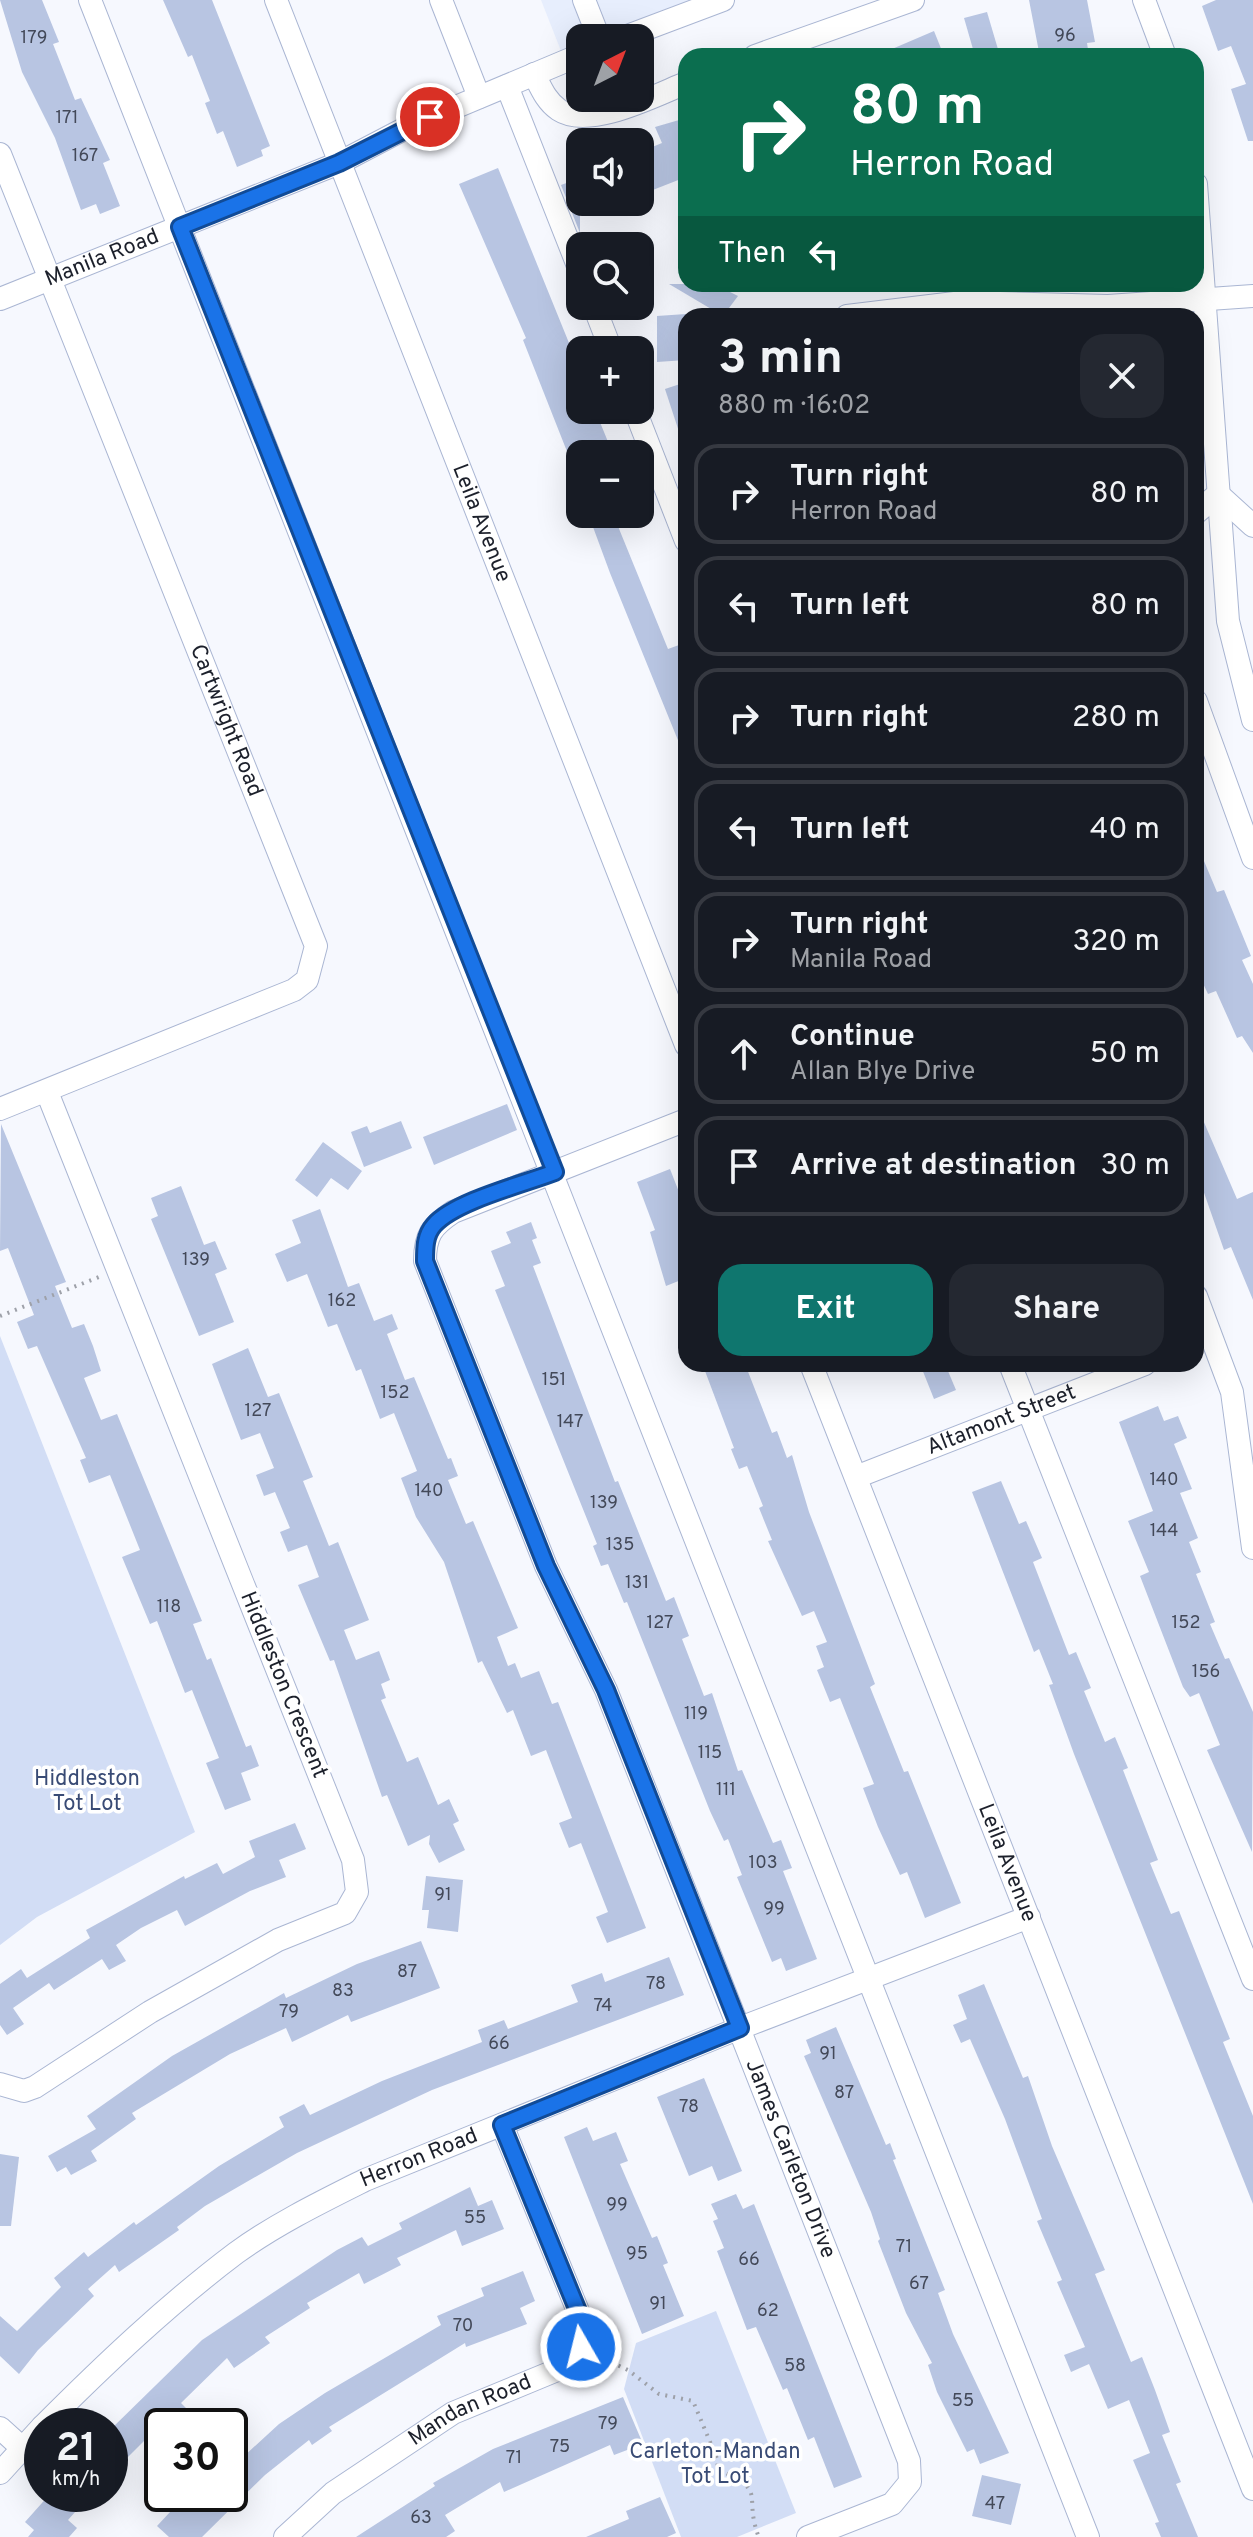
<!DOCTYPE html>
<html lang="en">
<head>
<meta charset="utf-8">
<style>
  body { margin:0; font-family:Overpass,sans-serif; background:#242831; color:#f1f3f6; height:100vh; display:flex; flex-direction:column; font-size:30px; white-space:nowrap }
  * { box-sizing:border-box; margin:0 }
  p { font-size:26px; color:#9ea1a6 }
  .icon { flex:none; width:44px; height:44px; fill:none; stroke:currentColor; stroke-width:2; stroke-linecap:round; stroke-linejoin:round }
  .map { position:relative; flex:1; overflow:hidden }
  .sheet { position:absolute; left:678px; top:308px; width:526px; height:1064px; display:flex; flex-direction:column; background:#171b24; border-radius:24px; box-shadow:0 8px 32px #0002 }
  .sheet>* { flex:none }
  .top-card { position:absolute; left:678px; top:48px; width:526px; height:244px; border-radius:24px; box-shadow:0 8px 32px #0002; background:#0b6e4f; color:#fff; overflow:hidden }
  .needle { width:52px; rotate:42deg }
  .controls { position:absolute; left:566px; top:24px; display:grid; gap:16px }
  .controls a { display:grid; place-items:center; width:88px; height:88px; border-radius:16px; background:#171b24; box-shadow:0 8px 32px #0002; font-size:40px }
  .speed { position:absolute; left:24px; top:2408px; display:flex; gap:16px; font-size:40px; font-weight:700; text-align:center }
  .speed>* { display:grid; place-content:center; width:104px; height:104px; border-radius:50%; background:#171b24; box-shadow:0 8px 32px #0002; line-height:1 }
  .speed small { font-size:20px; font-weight:400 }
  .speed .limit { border:4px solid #111; border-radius:12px; background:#fff; color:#111 }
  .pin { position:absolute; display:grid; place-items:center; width:68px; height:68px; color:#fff; margin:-34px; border:4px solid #fff; border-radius:50%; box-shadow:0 2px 8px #0007 }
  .me { position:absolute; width:88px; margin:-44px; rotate:352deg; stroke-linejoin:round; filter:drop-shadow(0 0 6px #0008) }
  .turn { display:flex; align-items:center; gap:28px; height:168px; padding:0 40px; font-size:36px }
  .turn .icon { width:104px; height:104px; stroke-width:2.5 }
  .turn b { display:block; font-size:56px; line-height:68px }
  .then { display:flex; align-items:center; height:76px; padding:0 40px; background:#0003; gap:16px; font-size:30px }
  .round { display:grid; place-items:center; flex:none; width:84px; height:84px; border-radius:24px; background:#242831 }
  .summary { display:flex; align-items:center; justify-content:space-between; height:136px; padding:0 40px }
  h1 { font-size:48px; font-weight:700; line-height:60px }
  .primary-button { display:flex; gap:16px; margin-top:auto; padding:16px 40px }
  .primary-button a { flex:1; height:92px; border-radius:24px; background:#0f766e; color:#fff; font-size:32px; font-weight:700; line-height:92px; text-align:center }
  .primary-button a+a { background:#242831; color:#f1f3f6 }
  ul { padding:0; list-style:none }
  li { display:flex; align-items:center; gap:24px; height:100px; margin:0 16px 12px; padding:0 24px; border:4px solid #363941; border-radius:24px }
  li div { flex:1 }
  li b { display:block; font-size:30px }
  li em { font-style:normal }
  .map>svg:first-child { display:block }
  .built { fill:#e7eefd }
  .green { fill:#d2ddf5 }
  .building { fill:#b8c5e2 }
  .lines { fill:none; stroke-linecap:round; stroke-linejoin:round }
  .minor-casing { stroke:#aab6d3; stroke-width:24 }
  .path { stroke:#9ea1a9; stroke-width:4; stroke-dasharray:2 6; stroke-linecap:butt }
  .minor { stroke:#fff; stroke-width:22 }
  .route-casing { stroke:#114b97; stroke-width:20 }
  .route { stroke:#1a73e8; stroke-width:14 }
  .labels { text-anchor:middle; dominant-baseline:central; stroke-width:7; stroke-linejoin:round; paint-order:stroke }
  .number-label { font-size:18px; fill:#434959 }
  .street-label { font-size:22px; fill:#1c202b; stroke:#fff }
  .park-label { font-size:22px; fill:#394b75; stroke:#fff }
</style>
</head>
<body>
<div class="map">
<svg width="1253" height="2537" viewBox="0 0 1253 2537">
  <rect width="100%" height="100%" fill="#f6f8fe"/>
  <polygon class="built" points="541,0 690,0 594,38 580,38 580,44 561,51"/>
  <g class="green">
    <polygon points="0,1336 195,1832 37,1917 0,1945"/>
    <polygon points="716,2311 796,2513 737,2537 681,2537 624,2389 636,2343"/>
  </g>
  <g class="building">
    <polygon points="0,0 42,0 59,42 53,44 75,100 81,98 110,160 103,163 120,206 100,214 96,204 81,210 55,138 22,72"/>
    <polygon points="163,0 212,0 270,146 261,150 263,156 237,167 223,131 217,134 205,103 210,101 192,55 188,57"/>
    <polygon points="1029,0 1087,0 1095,42 1087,43 1089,56 1046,56 1045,51 1039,52"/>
    <polygon points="1216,0 1253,0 1253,141 1248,141 1231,89 1246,84 1231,46 1218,51 1202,6"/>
    <polygon points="987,12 1000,56 975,56 964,18"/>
    <polygon points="934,31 944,56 878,56 878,55"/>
    <polygon points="686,118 686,177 640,195 640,152 662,143 655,127"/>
    <polygon points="498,168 580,370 580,410 595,410 613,454 568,454 523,340 526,338 459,184"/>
    <polygon points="580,178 580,233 561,185"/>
    <polygon points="669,284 735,284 730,292 738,296 723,316"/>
    <polygon points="686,314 686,360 657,362 657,316"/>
    <polygon points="686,382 686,444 683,444 665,389"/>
    <polygon points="593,514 613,514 668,649 679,645 686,662 686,681 679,683 686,699 686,760 610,573 593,527 598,525"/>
    <polygon points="1196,842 1217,892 1224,890 1251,956 1242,960 1253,984 1253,1053 1242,1036 1237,1038 1216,991 1208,994 1200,977 1196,979"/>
    <polygon points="507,1104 517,1130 434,1165 423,1137"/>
    <polygon points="1197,1106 1237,1199 1253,1192 1253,1300 1231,1247 1224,1250 1202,1187 1196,1190"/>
    <polygon points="401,1121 412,1148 364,1167 351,1132 367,1126 370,1133"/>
    <polygon points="1,1124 66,1282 55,1286 72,1328 84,1324 93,1346 101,1371 84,1378 101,1420 117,1414 202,1621 193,1624 207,1660 211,1658 246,1747 251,1745 259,1766 241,1773 251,1800 225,1810 206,1763 219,1758 192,1690 185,1693 157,1621 150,1624 122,1557 140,1550 110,1475 89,1483 80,1460 86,1458 37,1346 28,1349 17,1322 34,1315 8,1248 0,1251"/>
    <polygon points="323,1142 362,1171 348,1190 331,1178 317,1197 295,1180"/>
    <polygon points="670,1169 686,1210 686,1278 666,1286 650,1232 655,1230 637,1182"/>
    <polygon points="181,1186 204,1245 215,1241 227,1269 215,1274 234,1322 199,1336 151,1219 158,1216 151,1198"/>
    <polygon points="320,1209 348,1287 359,1283 374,1321 392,1314 398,1329 387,1334 405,1380 414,1377 448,1459 451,1458 458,1476 448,1480 466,1524 473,1521 518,1628 497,1637 508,1666 515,1663 521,1678 539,1671 552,1704 558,1702 646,1928 607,1943 596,1917 608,1912 581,1843 569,1848 559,1823 572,1818 546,1750 531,1756 513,1710 507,1713 482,1661 478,1663 444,1562 416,1517 401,1478 417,1471 394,1413 380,1419 361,1369 356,1371 337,1324 328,1327 307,1274 287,1282 275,1254 301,1243 292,1220"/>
    <polygon points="531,1222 537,1238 532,1240 541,1263 533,1266 615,1482 618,1481 666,1601 674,1597 689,1636 682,1639 704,1696 712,1693 738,1771 742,1770 773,1843 781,1840 792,1868 783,1871 817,1959 786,1971 781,1958 772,1962 737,1877 742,1875 728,1839 724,1841 710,1811 627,1602 624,1603 608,1564 601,1566 593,1546 597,1544 495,1290 505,1286 491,1251 511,1243 506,1232"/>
    <polygon points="248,1348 268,1397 279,1393 313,1477 303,1481 329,1546 338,1542 369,1620 344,1630 356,1660 379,1651 390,1680 381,1684 386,1698 381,1700 407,1762 418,1757 438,1805 449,1799 459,1821 453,1824 465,1850 439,1863 429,1844 430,1835 408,1846 387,1795 382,1797 334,1660 330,1661 298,1585 319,1577 307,1545 288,1552 280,1532 290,1528 275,1492 264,1496 256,1475 274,1468 260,1433 241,1440 223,1393 212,1364"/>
    <polygon points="721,1364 745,1364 772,1433 777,1431 787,1458 792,1455 809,1512 875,1684 870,1687 904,1772 908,1771 961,1903 925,1918 907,1872 900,1875 878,1827 863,1788 874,1784 840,1698 830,1702 817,1670 824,1667 816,1646 827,1642 814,1611 802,1616 768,1541 772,1540 759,1508 763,1506 747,1466 739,1469 731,1449 734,1448 705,1371"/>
    <polygon points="920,1364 945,1364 956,1390 934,1399"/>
    <polygon points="1158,1406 1164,1421 1178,1416 1187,1438 1174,1444 1192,1489 1180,1493 1198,1538 1189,1542 1201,1572 1196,1574 1215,1622 1210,1624 1225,1659 1229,1658 1253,1712 1252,1852 1207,1750 1220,1745 1199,1693 1190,1697 1183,1687 1140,1576 1149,1572 1128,1521 1153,1511 1119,1422"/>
    <polygon points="1001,1481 1019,1524 1026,1521 1042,1558 1033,1562 1069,1655 1076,1652 1091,1688 1084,1691 1105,1742 1115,1737 1128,1768 1123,1770 1158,1860 1150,1863 1171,1914 1179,1911 1230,2039 1223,2042 1253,2116 1253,2204 1074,1754 1049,1685 1053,1684 1039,1649 1034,1652 972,1492"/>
    <polygon points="295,1823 306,1849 279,1860 286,1877 250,1891 185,1926 177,1910 141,1928 116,1945 126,1961 109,1970 102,1959 54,1990 49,1983 13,2008 24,2024 7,2035 0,2025 0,1984 21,1969 27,1978 90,1938 86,1930 184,1876 185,1879 217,1863 223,1874 255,1857 249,1841"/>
    <polygon points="426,1876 463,1880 458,1932 427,1928 429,1910 422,1910"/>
    <polygon points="421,1941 440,1988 351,2022 348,2015 292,2042 286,2028 230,2054 132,2113 136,2119 91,2151 97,2161 71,2175 66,2167 57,2172 48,2156 96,2129 87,2116 172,2056 284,1993 286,1998 357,1964"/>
    <polygon points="669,1957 684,1995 432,2090 297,2153 205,2206 177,2227 179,2230 119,2272 115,2265 88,2289 94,2296 38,2350 19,2374 0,2356 0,2316 17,2331 61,2287 54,2278 84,2252 88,2257 134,2222 136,2225 219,2166 284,2127 279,2117 304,2104 310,2115 382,2081 482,2042 478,2030 504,2020 508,2029 578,2002 571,1985 602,1973 605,1982"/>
    <polygon points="984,1984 1023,2078 1028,2076 1052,2146 1105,2270 1095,2274 1131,2362 1142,2357 1155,2390 1170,2432 1162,2435 1181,2482 1176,2484 1198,2537 1161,2537 1155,2523 1159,2522 1133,2460 1150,2453 1129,2400 1108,2409 1089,2364 1071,2372 1064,2355 1085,2347 1057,2282 1062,2280 1037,2221 1042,2219 1005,2119 970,2039 961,2043 953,2025 967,2019 958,1995"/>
    <polygon points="836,2027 886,2145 890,2143 896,2159 893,2160 945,2290 938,2293 953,2334 1009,2453 980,2464 974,2449 967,2452 937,2392 928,2365 932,2363 906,2313 878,2241 880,2239 871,2212 804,2056 811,2053 806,2040"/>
    <polygon points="704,2078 742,2171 718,2181 712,2166 689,2176 657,2097"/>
    <polygon points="587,2127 593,2141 616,2132 628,2161 620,2164 652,2238 657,2236 668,2263 663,2265 684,2316 642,2334 564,2137"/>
    <polygon points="0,2154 19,2157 11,2226 0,2226"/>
    <polygon points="470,2187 478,2206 492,2200 504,2229 462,2246 456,2230 397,2258 401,2265 364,2284 359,2273 307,2303 310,2308 265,2337 270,2343 234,2368 227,2358 181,2403 187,2409 171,2426 162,2426 159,2438 153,2432 110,2475 110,2430 202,2340 337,2250 362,2237 368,2246 402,2229 399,2223"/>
    <polygon points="736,2194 743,2209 754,2204 862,2477 834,2488 814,2437 808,2440 787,2388 783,2390 756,2327 747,2330 717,2251 724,2248 713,2221 718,2219 711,2204"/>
    <polygon points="523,2271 535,2301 520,2308 527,2324 466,2347 465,2343 329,2427 332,2431 312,2445 309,2440 265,2475 202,2537 169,2537 157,2526 184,2497 193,2505 204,2494 230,2494 230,2469 279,2424 325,2393 441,2325 437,2316 484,2296 481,2288"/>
    <polygon points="623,2397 643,2444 614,2455 610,2445 504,2492 500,2482 445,2515 455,2531 446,2537 356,2537 435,2486 433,2483 493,2449"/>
    <polygon points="982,2475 1021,2484 1011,2525 972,2516"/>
    <polygon points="50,2494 91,2494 68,2520 77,2528 69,2537 28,2537 34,2530 25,2522"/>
    <polygon points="660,2497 676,2533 667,2537 586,2537 629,2519 626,2511"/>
  </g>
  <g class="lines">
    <defs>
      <g id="minor">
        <path d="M90,0C426,845 755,1692 1088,2537"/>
        <path id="s1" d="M276,0L686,1045"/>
        <polyline points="441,0 479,97"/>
        <polyline points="584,0 599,38"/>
        <polyline points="1144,0 1165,56"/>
        <polyline points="622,38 723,0"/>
        <polyline points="755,56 913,0"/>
        <path d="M534,74C541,88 546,101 559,110C589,130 656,95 686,83"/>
        <polyline points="507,86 580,271"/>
        <path id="s2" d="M0,154L316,946L307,980L294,990L0,1109"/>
        <polyline points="1196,184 1228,621 1253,720"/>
        <path id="s3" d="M0,299L339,163L406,128L580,55"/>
        <polyline points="594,306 611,350"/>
        <polyline points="847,316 963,302 1108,306 1253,296"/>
        <polyline points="635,410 686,541"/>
        <polyline points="1196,513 1218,494 1253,526"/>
        <polyline points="1196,701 1253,858"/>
        <path id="s4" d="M686,1120L453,1212C432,1226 425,1235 425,1261L546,1566L606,1690L909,2461L910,2482L892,2504L808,2537"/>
        <polyline points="1196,1296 1232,1392 1253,1548"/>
        <path id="s5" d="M811,1364L1253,2489"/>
        <polyline points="1010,1364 1253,1979"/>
        <path id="s6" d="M856,1477L1145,1364"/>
        <polyline points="0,2084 24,2091 35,2087 150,2012 278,1940 345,1913 357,1892 353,1860 47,1092"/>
        <path id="s7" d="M43,2426C104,2365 167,2305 236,2253C276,2224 321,2202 365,2180L740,2028L1029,1917"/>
        <polyline points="0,2428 21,2447"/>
        <polyline points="0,2473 42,2427"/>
        <path id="s8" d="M285,2537L333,2493L453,2413L574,2363L581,2347L580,2316L502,2125"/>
      </g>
    </defs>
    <use href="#minor" class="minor-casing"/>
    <g class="path">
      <polyline points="0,1316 99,1277"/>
      <path d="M604,2359L628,2370L659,2394L693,2401L718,2461L717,2469C769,2492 743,2493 758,2535"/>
    </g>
    <use href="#minor" class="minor"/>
  </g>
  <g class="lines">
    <defs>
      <path id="route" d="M430,117L339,163L180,227L555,1172C524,1184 455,1201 434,1225C425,1235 425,1248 425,1261L546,1566L606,1690L740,2028L502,2125L580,2316L581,2347"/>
    </defs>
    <use href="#route" class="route-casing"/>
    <use href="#route" class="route"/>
  </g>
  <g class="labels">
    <g class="number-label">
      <text x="1065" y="36">96</text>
      <text x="34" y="38">179</text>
      <text x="67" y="118">171</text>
      <text x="85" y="156">167</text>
      <text x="196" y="1260">139</text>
      <text x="342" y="1301">162</text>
      <text x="554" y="1380">151</text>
      <text x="395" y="1393">152</text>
      <text x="258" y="1411">127</text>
      <text x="570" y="1422">147</text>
      <text x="1164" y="1480">140</text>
      <text x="429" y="1491">140</text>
      <text x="604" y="1503">139</text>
      <text x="1164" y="1531">144</text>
      <text x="620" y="1545">135</text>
      <text x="637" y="1583">131</text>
      <text x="169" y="1607">118</text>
      <text x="660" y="1623">127</text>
      <text x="1186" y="1623">152</text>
      <text x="1206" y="1672">156</text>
      <text x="696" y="1714">119</text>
      <text x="710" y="1753">115</text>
      <text x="726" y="1790">111</text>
      <text x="763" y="1863">103</text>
      <text x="443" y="1895">91</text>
      <text x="774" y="1909">99</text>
      <text x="407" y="1972">87</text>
      <text x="656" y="1984">78</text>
      <text x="343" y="1991">83</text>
      <text x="603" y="2006">74</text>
      <text x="289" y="2012">79</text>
      <text x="499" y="2044">66</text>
      <text x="828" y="2054">91</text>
      <text x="844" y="2093">87</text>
      <text x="689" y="2107">78</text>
      <text x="617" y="2205">99</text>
      <text x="475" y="2218">55</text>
      <text x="904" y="2247">71</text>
      <text x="637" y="2254">95</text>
      <text x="749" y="2260">66</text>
      <text x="919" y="2284">67</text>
      <text x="658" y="2304">91</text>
      <text x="768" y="2311">62</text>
      <text x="463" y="2326">70</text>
      <text x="795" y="2366">58</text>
      <text x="963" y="2401">55</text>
      <text x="608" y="2424">79</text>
      <text x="560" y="2447">75</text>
      <text x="514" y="2458">71</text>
      <text x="995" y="2504">47</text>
      <text x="421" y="2518">63</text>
    </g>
    <g class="street-label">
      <text stroke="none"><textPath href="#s3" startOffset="110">Manila Road</textPath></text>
      <text stroke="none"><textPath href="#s1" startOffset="562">Leila Avenue</textPath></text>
      <text stroke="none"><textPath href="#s2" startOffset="610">Cartwright Road</textPath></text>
      <text stroke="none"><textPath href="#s6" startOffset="156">Altamont Street</textPath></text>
      <text transform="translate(283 1685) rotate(68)">Hiddleston Crescent</text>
      <text stroke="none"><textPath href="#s5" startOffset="536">Leila Avenue</textPath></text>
      <text stroke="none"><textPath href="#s4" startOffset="1280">James Carleton Drive</textPath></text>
      <text stroke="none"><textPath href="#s7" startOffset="466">Herron Road</textPath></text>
      <text stroke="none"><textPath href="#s8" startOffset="226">Mandan Road</textPath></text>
    </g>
    <g class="park-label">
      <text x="87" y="1779">Hiddleston<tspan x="87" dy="25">Tot Lot</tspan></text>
      <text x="715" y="2452">Carleton-Mandan<tspan x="715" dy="25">Tot Lot</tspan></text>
    </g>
  </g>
</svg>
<div class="controls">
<a><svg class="needle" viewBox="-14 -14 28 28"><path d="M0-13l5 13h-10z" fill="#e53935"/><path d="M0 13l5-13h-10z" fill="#9ea1a6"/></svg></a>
<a><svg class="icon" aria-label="sound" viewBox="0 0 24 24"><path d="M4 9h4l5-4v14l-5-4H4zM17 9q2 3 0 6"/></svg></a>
<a><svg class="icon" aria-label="search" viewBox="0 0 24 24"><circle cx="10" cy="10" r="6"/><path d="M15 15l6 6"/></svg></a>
<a>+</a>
<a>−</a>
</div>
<div class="speed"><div>21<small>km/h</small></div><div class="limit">30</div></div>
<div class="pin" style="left:430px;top:117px;background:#d93025"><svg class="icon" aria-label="arrive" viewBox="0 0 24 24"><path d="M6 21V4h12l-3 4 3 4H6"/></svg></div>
<svg class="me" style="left:581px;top:2347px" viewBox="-20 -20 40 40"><circle r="17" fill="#1a73e8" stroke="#fff" stroke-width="3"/><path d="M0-11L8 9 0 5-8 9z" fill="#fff"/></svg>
<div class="top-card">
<div class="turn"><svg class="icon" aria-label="right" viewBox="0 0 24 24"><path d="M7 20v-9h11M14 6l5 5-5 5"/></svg><div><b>80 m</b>Herron Road</div></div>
<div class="then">Then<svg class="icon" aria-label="left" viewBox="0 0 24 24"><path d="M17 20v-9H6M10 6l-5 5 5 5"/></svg></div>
</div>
<section class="sheet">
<div class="summary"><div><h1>3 min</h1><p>880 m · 16:02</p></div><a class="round"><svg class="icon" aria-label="close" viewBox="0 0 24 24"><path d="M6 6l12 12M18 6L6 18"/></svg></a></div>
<ul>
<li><svg class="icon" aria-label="right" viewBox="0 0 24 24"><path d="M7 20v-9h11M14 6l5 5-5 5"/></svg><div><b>Turn right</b><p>Herron Road</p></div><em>80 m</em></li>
<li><svg class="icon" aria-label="left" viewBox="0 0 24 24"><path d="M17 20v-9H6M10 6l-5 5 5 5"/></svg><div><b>Turn left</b></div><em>80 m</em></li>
<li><svg class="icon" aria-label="right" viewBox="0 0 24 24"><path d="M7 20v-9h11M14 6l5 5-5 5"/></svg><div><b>Turn right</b></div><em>280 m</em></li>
<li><svg class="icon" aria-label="left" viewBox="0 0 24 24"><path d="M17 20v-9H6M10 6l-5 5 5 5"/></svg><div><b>Turn left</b></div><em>40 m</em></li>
<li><svg class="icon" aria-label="right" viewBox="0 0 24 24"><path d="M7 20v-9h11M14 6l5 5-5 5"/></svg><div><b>Turn right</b><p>Manila Road</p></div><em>320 m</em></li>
<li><svg class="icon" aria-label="ahead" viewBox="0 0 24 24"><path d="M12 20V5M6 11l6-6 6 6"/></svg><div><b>Continue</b><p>Allan Blye Drive</p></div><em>50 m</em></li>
<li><svg class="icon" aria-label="arrive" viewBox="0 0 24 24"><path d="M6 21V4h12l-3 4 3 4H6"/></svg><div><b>Arrive at destination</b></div><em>30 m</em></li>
</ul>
<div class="primary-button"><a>Exit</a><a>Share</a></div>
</section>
</div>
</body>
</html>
